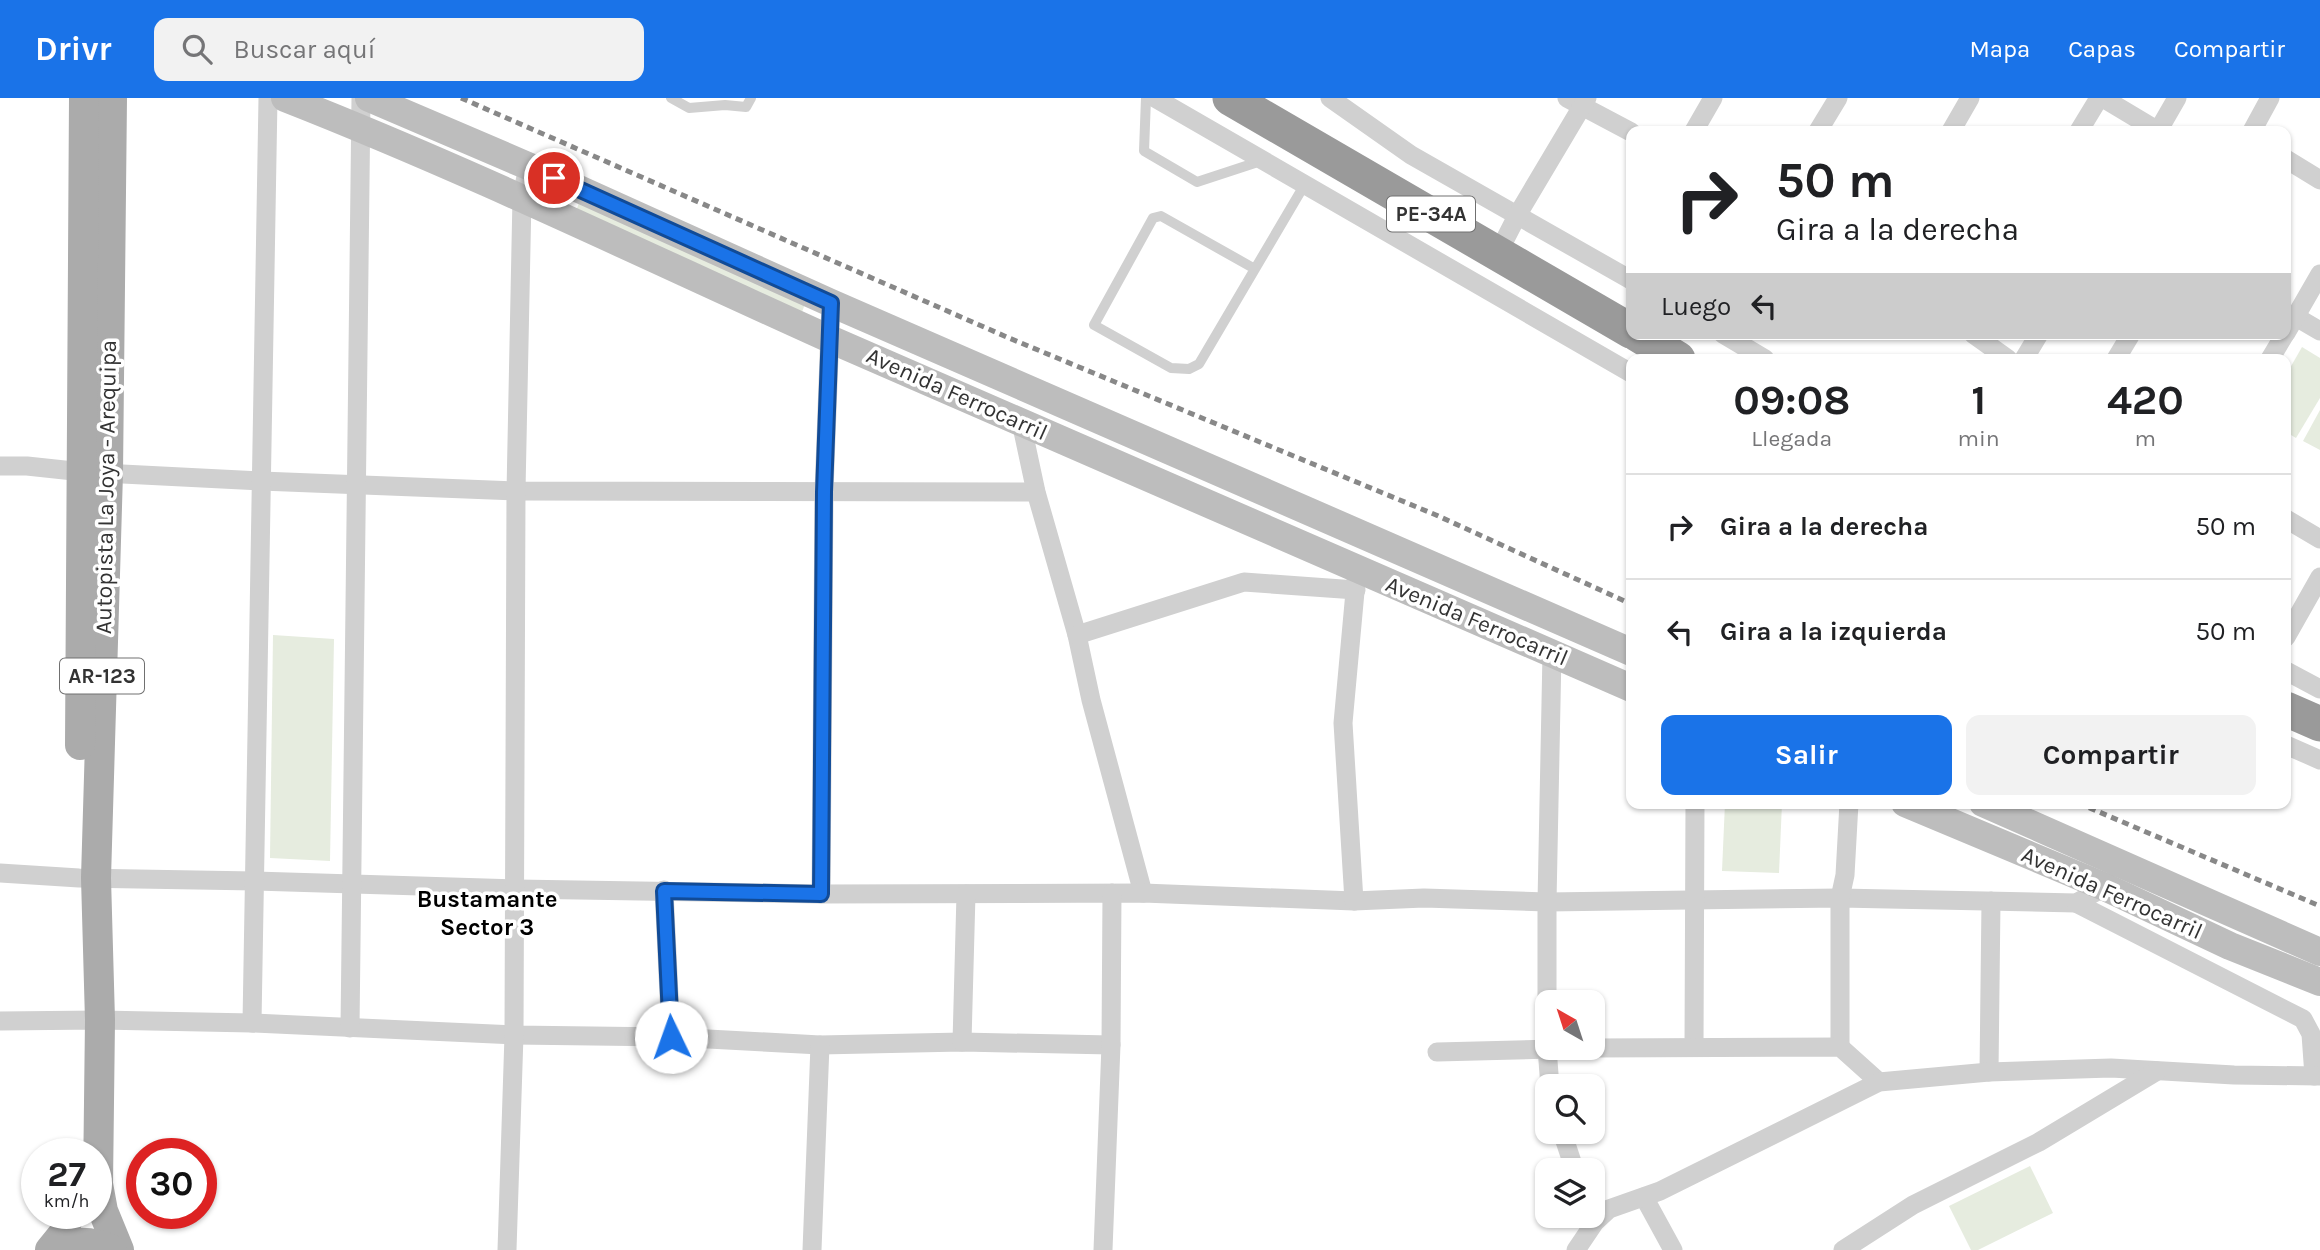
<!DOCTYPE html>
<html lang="es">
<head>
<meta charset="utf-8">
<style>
  body { margin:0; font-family:Karla,sans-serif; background:#f2f2f2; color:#202124; height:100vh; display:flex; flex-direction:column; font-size:26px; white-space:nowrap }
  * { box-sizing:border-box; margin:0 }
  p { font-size:23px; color:#757577 }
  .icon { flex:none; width:38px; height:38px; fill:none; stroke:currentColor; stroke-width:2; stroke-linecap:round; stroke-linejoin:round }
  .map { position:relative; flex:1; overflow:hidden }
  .drawer { position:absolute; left:1626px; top:256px; width:665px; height:455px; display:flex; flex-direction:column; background:#fff; border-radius:14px; box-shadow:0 2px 5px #0004 }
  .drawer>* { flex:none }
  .top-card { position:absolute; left:1626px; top:28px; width:665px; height:214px; border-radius:14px; box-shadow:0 2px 5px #0004; background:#fff; color:#202124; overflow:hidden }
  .needle { width:46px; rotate:321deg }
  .fabs { position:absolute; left:1535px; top:892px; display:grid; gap:14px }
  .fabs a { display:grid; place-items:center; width:70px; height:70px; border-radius:14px; background:#fff; box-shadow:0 2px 5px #0004; font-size:35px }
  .speed { position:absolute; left:21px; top:1040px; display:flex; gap:14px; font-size:35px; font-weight:700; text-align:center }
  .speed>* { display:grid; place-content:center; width:91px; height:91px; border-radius:50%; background:#fff; box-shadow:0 2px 5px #0004; line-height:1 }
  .speed small { font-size:18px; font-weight:400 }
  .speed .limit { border:10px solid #d22; background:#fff; color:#111 }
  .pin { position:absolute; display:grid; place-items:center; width:60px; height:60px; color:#fff; margin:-30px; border:4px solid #fff; border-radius:50%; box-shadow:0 2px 7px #0007 }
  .me { position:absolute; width:77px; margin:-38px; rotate:357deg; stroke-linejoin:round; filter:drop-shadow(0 0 5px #0008) }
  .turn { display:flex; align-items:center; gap:24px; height:147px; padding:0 35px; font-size:32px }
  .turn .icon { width:91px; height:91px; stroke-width:2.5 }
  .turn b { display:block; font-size:49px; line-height:60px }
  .then { display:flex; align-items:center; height:66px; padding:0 35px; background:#0003; gap:14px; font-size:26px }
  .eta { display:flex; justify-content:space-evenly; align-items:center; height:119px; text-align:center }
  .eta b { font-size:42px; font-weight:700; line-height:49px }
  .button { display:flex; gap:14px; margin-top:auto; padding:14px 35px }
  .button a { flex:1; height:80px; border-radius:14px; background:#1a73e8; color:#fff; font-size:28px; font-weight:700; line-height:80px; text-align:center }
  .button a+a { background:#f2f2f2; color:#202124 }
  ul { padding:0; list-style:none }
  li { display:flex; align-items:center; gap:21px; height:105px; padding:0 35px; border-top:2px solid #e0e0e0 }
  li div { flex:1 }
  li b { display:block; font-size:26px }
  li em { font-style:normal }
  header { display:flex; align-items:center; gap:42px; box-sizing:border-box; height:98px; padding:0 35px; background:#1a73e8; color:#fff }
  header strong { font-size:33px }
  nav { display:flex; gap:38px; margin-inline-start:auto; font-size:24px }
  .search { width:490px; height:63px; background:#f2f2f2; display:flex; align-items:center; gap:18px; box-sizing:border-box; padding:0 24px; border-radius:14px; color:#757577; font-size:26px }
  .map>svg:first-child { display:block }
  .green { fill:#e6ecdf }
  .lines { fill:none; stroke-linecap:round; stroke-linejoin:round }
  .lane { stroke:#d0d0d0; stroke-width:10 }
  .street { stroke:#d0d0d0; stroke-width:19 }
  .secondary { stroke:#bdbdbd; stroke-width:28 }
  .primary { stroke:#ababab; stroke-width:30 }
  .highway { stroke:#9a9a9a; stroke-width:35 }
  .rail { stroke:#888; stroke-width:5; stroke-dasharray:7 5; stroke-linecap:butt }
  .route-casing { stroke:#114b97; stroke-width:18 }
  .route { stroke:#1a73e8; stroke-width:12 }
  .labels { text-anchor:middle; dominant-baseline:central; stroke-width:7; stroke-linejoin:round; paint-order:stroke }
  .shield { fill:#fff; stroke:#707070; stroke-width:2 }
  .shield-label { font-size:21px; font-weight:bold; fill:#333 }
  .street-label { font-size:23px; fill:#333; stroke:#fff }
  .neighbourhood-label { font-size:24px; font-weight:bold; fill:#000; stroke:#fff }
</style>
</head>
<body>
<header>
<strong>Drivr</strong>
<div class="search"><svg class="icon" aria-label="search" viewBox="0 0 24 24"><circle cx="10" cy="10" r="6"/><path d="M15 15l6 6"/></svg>Buscar aquí</div>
<nav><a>Mapa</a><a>Capas</a><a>Compartir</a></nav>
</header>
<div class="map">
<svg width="2320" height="1152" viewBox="0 0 2320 1152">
  <rect width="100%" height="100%" fill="#fff"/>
  <g class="green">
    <polygon points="579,105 805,206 802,214 576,113"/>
    <polygon points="2302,249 2320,260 2320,300 2296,340 2286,334 2286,277"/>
    <polygon points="2320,312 2320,352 2303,343"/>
    <polygon points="273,537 334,541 330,763 270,760"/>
    <polygon points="1725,705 1782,705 1779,775 1722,773"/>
    <polygon points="2030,1068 2053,1115 1978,1152 1971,1152 1949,1108"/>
  </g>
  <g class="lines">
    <g class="lane">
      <polyline points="671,0 689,10 725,7 746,9 751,0"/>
      <polyline points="1146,0 1144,53 1197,84 1261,63"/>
      <polyline points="1255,171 1161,118 1153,120 1094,227 1171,270 1189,271 1199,266 1305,86"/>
    </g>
    <g class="street">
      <polyline points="1155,0 1631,275"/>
      <polyline points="1330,0 1411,57 1631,182"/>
      <polyline points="1567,0 1631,34"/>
      <polyline points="2103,0 2158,33 2177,0"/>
      <polyline points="1694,33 1713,0"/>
      <polyline points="1818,33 1838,0"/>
      <polyline points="1951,33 1970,0"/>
      <polyline points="2079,33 2099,0"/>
      <polyline points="2252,33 2270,0"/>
      <polyline points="2286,61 2320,82"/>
      <polyline points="1498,155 1518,116 1587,0"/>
      <polyline points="2296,219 2320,233"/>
      <polyline points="2286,235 2320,176"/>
      <polyline points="1723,236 1765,261"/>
      <polyline points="1973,236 2008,261"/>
      <polyline points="2024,261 2039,236"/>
      <polyline points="2116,261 2131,236"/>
      <polyline points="2270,261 2285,236"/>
      <polyline points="1021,324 1036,394 1077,537 1091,602 1143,795"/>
      <polyline points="0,368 27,368 83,374 261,383 516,393 1036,394"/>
      <polyline points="2286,421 2320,441"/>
      <polyline points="1077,537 1244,484 1356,492"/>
      <polyline points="2286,539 2320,479"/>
      <polyline points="2286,573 2320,591"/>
      <polyline points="2286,647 2320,662"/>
      <polyline points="0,775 79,780 255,783 516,791 821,796 1143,795 1354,803 1424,800 1547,804 1840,800 2076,805 2105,789 2109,784"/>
      <polyline points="664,792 671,939"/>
      <polyline points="821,796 824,394 831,205"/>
      <polyline points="1354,803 1343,625 1357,472"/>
      <polyline points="2076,805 2303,921 2311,936 2314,978"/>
      <polyline points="0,923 100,922 252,925 514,937 671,939 820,947 962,944 1111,947"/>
      <polyline points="252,925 268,0"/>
      <polyline points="350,930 361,0"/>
      <polyline points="1547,930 1547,804 1552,555"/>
      <polyline points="962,944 966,796"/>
      <polyline points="1694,948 1695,705"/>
      <polyline points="1840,949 1840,800 1845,777 1849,705"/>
      <polyline points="1547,950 1550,989"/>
      <polyline points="1592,950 1840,949 1879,984"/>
      <polyline points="1437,954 1592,950"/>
      <polyline points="1989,974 1991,803"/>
      <polyline points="1562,1034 1575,1073"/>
      <polyline points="1644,1099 1673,1152"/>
      <polyline points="507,1152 514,937 516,393 522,99 528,68"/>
      <polyline points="812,1152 820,947"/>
      <polyline points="1103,1152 1111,947 1112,795"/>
      <polyline points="1576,1152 1595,1124 1609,1111 1660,1093 1879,984 1989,974 2111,970 2234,977 2320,978"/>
      <polyline points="1843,1152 1913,1107 2039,1044 2157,973"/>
    </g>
    <g class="secondary">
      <path d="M285,0C471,73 650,160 832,242C1097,360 1365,473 1631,590"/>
      <polyline points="369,0 528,68 831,205 1631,554"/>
      <polyline points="1905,705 2105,789 2230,848 2320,884"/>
      <polyline points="1983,705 2320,854"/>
    </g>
    <g class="primary">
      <polyline points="112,0 108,375 96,780 100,922 98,1086 103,1113 119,1152"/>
      <polyline points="80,647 84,0"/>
      <polyline points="50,1152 63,1136 70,1115"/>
      <path d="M54,1152C73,1142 93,1143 112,1152"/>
    </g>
    <g class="highway">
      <polyline points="1230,0 1631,233"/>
      <polyline points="1637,236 1678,261"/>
      <polyline points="2286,611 2320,626"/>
    </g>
    <g class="rail">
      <polyline points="461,0 1009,240 1436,417 1631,506"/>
      <polyline points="2078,705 2320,808"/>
    </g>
  </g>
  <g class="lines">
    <defs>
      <polyline id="route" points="554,80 831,205 824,394 821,796 664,793 671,939"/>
    </defs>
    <use href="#route" class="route-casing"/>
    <use href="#route" class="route"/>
  </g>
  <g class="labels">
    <g class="shield">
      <rect x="1387" y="98.5" width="88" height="35" rx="5"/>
      <rect x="60" y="560.5" width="84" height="35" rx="5"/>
    </g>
    <g class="shield-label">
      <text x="1431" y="116">PE-34A</text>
      <text x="102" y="578">AR-123</text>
    </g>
    <g class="street-label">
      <text transform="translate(957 296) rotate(24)">Avenida Ferrocarril</text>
      <text transform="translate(106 389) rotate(-89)">Autopista La Joya - Arequipa</text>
      <text transform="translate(1477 523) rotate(23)">Avenida Ferrocarril</text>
      <text transform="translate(2112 795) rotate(24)">Avenida Ferrocarril</text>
    </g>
    <g class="neighbourhood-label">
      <text x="487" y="801">Bustamante<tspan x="487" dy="28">Sector 3</tspan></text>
    </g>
  </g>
</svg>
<div class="fabs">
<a><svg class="needle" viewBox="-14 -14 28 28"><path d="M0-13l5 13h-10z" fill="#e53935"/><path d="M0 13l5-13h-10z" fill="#757577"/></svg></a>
<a><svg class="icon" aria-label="search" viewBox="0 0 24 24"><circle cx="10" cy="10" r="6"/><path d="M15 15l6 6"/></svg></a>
<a><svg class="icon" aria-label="layers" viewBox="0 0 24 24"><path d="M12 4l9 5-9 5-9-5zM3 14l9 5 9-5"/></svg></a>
</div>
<div class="speed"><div>27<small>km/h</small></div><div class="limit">30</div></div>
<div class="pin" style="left:554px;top:80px;background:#d93025"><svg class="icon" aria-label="arrive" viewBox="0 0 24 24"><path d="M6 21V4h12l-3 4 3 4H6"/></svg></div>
<svg class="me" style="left:671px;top:939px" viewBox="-20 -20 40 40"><circle r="19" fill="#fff"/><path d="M0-13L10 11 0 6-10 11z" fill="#1a73e8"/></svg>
<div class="top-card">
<div class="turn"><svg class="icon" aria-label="right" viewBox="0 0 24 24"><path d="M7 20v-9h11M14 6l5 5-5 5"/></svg><div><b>50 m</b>Gira a la derecha</div></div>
<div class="then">Luego<svg class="icon" aria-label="left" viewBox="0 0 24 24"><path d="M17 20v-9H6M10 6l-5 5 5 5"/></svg></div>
</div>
<section class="drawer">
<div class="eta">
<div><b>09:08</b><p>Llegada</p></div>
<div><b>1</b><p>min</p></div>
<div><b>420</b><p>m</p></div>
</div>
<ul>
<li><svg class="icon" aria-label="right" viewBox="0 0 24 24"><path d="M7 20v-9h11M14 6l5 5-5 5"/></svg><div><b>Gira a la derecha</b></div><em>50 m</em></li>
<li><svg class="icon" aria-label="left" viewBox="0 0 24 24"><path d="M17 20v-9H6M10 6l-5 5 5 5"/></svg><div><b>Gira a la izquierda</b></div><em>50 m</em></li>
</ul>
<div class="button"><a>Salir</a><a>Compartir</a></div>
</section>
</div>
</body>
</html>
